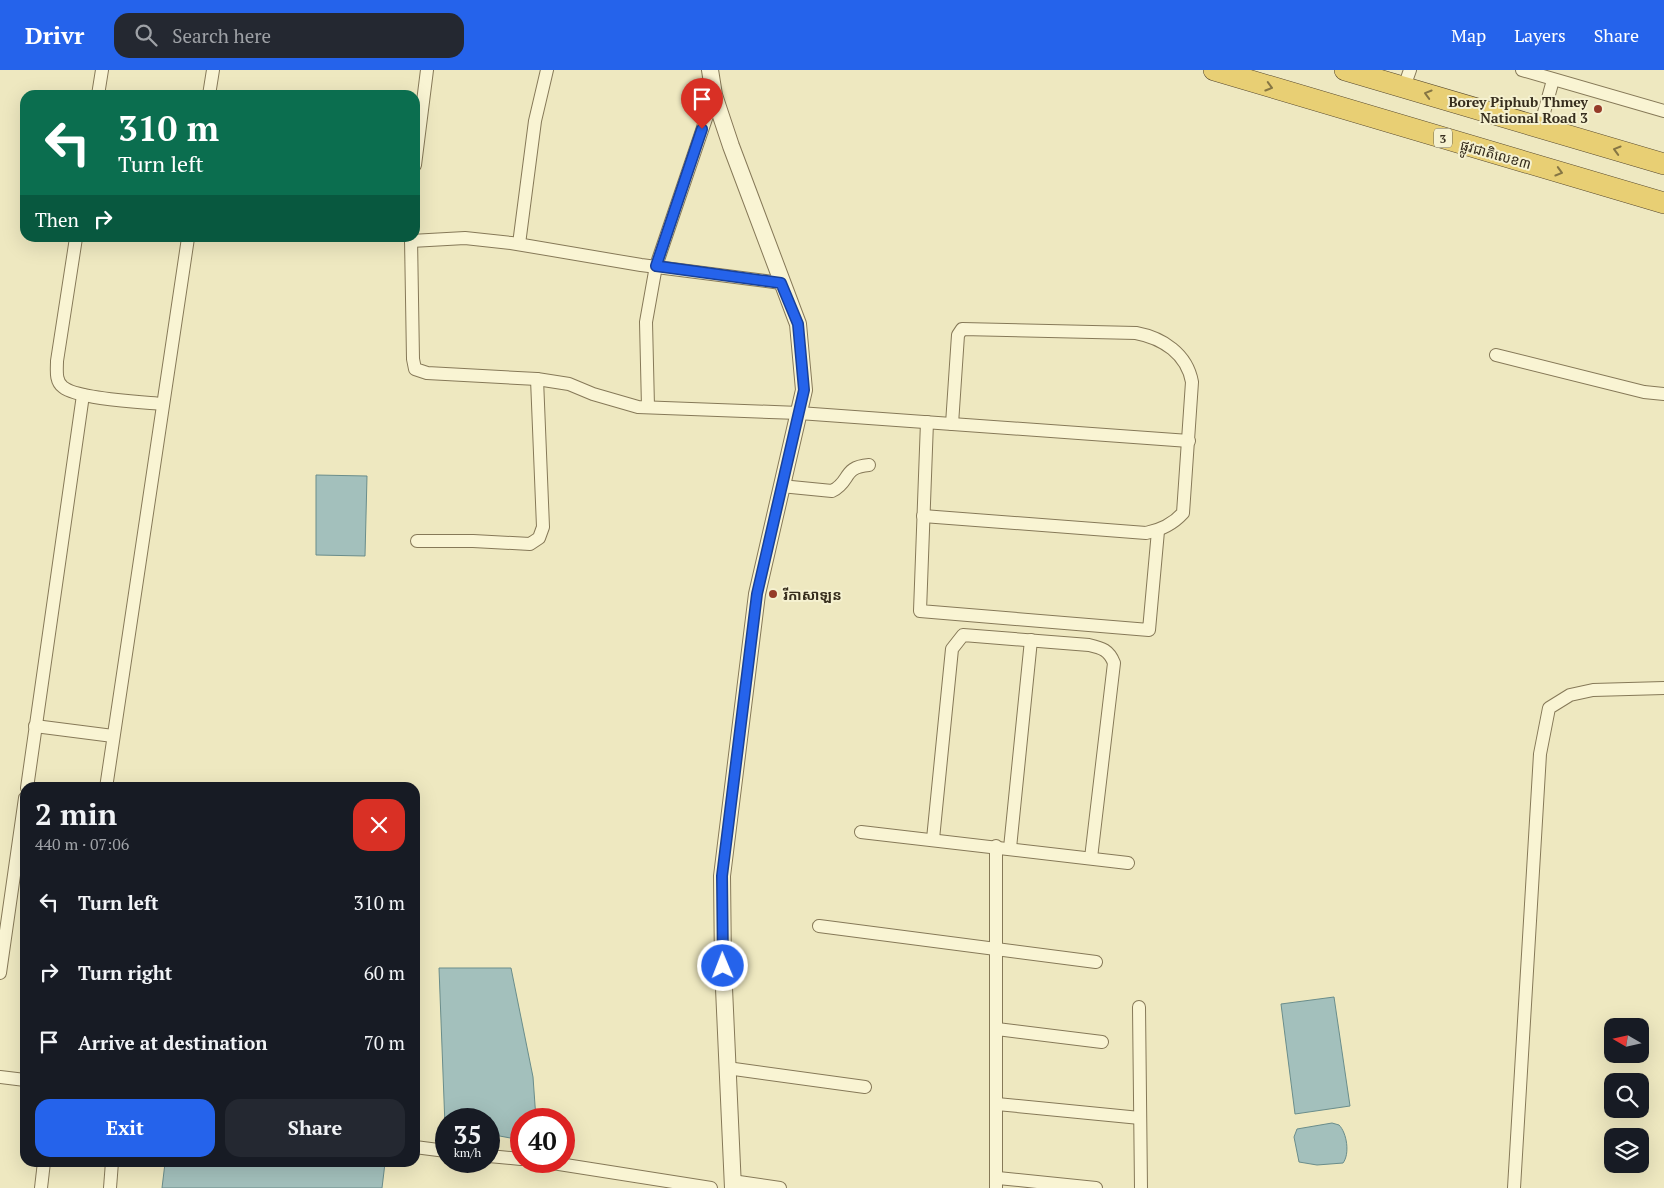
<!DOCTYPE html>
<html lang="en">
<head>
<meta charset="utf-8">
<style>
  body { margin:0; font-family:"PT Serif","Noto Sans Khmer",serif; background:#242831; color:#f1f3f6; height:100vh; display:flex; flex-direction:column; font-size:19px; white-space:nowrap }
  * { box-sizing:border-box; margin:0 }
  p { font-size:16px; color:#9ea1a6 }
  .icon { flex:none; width:28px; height:28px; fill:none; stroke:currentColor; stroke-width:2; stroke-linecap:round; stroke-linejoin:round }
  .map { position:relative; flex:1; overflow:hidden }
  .details { position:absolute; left:20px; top:712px; width:400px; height:385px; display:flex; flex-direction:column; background:#171b24; border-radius:15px; box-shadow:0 5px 20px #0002 }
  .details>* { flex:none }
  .top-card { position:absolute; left:20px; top:20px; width:400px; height:152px; border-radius:15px; box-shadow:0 5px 20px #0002; background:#0b6e4f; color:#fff; overflow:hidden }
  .needle { width:32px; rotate:279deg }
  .buttons { position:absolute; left:1604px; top:948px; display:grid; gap:10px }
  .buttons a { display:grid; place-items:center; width:45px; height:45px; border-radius:10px; background:#171b24; box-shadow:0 5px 20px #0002; font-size:25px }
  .speed { position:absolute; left:435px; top:1038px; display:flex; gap:10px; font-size:25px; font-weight:700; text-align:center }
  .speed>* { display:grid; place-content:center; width:65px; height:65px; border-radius:50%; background:#171b24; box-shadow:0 5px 20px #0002; line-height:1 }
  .speed small { font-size:12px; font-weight:400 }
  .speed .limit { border:8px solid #d22; background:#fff; color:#111 }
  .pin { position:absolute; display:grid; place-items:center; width:42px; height:42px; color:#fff; margin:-51px -21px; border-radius:50% 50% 50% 0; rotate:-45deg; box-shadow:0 0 5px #0007 }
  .pin .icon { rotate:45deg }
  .me { position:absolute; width:55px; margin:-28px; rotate:359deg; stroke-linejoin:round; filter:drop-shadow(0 0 4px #0008) }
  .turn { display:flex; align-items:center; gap:18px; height:105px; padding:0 15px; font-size:22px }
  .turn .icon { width:65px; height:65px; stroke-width:2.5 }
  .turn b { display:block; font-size:35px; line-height:42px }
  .then { display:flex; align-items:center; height:48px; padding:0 15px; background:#0003; gap:10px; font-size:19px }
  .round { display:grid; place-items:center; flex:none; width:52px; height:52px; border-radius:15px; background:#242831 }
  .headline { display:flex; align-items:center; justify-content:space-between; height:85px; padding:0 15px }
  h1 { font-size:30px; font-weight:700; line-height:38px }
  .action { display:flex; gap:10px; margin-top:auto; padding:10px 15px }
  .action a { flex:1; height:58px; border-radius:15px; background:#2563eb; color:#fff; font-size:20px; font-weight:700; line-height:58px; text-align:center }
  .action a+a { background:#242831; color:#f1f3f6 }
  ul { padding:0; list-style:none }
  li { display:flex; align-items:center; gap:15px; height:70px; padding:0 15px }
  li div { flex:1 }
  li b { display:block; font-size:19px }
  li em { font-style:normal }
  header { display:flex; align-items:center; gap:30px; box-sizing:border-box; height:70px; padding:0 25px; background:#2563eb; color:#fff }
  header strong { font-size:24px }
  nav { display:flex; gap:28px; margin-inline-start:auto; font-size:18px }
  .search { width:350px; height:45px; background:#242831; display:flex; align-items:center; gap:12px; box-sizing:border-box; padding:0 18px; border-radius:15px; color:#9ea1a6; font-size:19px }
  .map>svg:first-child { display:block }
  .water { fill:#a3c0bc; stroke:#6a8d8b }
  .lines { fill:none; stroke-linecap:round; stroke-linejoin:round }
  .minor-casing { stroke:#867958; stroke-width:14 }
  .tertiary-casing { stroke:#867958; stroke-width:18 }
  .trunk-casing { stroke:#54462d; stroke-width:22 }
  .minor { stroke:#f9f4d3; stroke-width:12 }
  .tertiary { stroke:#f9f4d3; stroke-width:16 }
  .trunk { stroke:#e8cf74; stroke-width:21 }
  .oneway { stroke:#867644 }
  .route-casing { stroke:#184099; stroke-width:12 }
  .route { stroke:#2563eb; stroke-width:9 }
  .poi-dot { fill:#953b28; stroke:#f5f1d0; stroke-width:2 }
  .labels { text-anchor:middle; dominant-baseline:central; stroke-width:4; stroke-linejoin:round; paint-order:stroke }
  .shield { fill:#f5f1d0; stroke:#6f6853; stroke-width:1 }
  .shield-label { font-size:12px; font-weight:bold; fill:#362d1d }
  .poi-label { font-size:14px; font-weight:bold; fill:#362d1d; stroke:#f5f1d0; text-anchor:end }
  .street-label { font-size:14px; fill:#362d1d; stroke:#f5f1d0 }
</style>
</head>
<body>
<header>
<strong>Drivr</strong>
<div class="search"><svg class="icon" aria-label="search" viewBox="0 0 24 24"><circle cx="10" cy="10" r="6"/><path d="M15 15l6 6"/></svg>Search here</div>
<nav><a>Map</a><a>Layers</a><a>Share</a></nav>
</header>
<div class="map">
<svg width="1664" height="1118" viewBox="0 0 1664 1118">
  <rect width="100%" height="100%" fill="#eee8c0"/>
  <g class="water">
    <polygon points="316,405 367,406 365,486 316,485"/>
    <polygon points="439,898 511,898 533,1007 536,1049 521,1049 521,1070 489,1064 489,1049 446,1049 445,1056"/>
    <polygon points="1334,927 1350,1036 1295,1044 1281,934"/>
    <path d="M1332,1053L1339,1055C1347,1063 1350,1084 1343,1093L1317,1095L1299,1092L1294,1067L1297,1059Z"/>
    <polygon points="165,1093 165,1092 385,1093 382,1118 162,1118"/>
  </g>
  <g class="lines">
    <defs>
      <g id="minor">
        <polyline points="1522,0 1664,41"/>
        <polyline points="1404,17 1410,0"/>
        <polyline points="98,25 102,0"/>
        <polyline points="209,25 213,0"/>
        <polyline points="1540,57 1553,10"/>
        <polyline points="415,95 427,0"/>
        <path d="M76,168L57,291C57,300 55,311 63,317C77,329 142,332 163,334"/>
        <polyline points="411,168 413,289 415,299 427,303 537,309 569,314 593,324 638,337 799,343 1189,371"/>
        <polyline points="411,171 465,168 511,173 641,195 781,213"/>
        <polyline points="519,174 535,51 547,0"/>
        <polyline points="1496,285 1644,322 1664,324"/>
        <polyline points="648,337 646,252 656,196 714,25"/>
        <polyline points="927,352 920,541 1149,560 1158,461"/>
        <path d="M781,416L832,421C851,412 842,397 869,395"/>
        <path d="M923,446L1146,463C1161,460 1173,454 1183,443L1192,312C1187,284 1163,268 1136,263L962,259L958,265L952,354"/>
        <polyline points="417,471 473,471 530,474 539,468 543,457 537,309"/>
        <polyline points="35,656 113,666"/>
        <polyline points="27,718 83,325"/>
        <polyline points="106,718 188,168"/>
        <polyline points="861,762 1128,793"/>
        <path d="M933,769L952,579L963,565L1089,575C1102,578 1109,580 1114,593L1091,788"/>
        <polyline points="996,776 996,1118"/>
        <polyline points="1010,778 1031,570"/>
        <polyline points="819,856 1096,892"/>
        <polyline points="0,903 25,728"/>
        <polyline points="1139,937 1141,1118"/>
        <polyline points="997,959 1102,972"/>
        <polyline points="727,998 865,1017"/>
        <polyline points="0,1007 25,1010"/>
        <polyline points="997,1034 1140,1048"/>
        <polyline points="415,1077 446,1081"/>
        <polyline points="489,1086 521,1089"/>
        <polyline points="540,1091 711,1118"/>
        <polyline points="998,1108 1096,1118"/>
        <polyline points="732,1111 780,1118"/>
        <polyline points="41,1118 44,1092"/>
        <polyline points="110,1118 112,1092"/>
        <polyline points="1514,1118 1540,684 1549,638 1570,625 1593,620 1664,618"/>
      </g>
      <polyline id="tertiary" points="710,0 714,25 731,76 798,254 804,320 757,524 722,806 723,896 733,1118"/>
      <g id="trunk">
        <polyline points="1214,0 1664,133"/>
        <polyline points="1345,0 1664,94"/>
      </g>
    </defs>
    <use href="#minor" class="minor-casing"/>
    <use href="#tertiary" class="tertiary-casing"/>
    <use href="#trunk" class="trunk-casing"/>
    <use href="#minor" class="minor"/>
    <use href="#tertiary" class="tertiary"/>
    <use href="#trunk" class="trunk"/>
  </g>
  <defs><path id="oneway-chevron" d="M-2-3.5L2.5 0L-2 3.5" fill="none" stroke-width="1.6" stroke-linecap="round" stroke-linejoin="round" transform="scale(1.25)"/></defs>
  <g class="oneway">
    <use href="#oneway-chevron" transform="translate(1269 17) rotate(16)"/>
    <use href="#oneway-chevron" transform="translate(1428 24) rotate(-164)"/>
    <use href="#oneway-chevron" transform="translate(1617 80) rotate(-164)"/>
    <use href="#oneway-chevron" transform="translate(1559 102) rotate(16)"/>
  </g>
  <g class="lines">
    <defs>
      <polyline id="route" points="702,59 656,196 781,213 798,254 804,320 757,524 722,806 723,896"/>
    </defs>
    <use href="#route" class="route-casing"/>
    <use href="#route" class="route"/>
  </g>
  <g class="poi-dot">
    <circle cx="1598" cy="39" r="5"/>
    <circle cx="773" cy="524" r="5"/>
  </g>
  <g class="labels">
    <rect class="shield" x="1434" y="58.5" width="18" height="19" rx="4"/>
    <g class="shield-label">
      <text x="1443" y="68">3</text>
    </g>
    <g class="poi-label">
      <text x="1588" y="31">Borey Piphub Thmey<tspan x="1588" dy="16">National Road 3</tspan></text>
      <text x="783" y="524" text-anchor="start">រីកាសាឡន</text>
    </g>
    <g class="street-label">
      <text transform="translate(1496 84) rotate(16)">ផ្លូវជាតិលេខ៣</text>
    </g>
  </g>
</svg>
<div class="buttons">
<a><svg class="needle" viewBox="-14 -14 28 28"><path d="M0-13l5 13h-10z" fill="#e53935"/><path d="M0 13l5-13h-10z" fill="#9ea1a6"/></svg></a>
<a><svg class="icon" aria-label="search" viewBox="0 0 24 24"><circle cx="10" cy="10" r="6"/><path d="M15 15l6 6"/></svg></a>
<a><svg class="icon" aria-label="layers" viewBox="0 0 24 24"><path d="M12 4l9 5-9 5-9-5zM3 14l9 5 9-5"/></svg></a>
</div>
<div class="speed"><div>35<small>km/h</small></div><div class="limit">40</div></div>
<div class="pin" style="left:702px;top:59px;background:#d93025"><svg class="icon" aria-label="arrive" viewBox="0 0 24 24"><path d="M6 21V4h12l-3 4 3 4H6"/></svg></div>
<svg class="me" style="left:723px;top:896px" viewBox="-20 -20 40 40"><circle r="17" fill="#2563eb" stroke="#fff" stroke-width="3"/><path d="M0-11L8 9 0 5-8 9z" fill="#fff"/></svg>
<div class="top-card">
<div class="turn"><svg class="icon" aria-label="left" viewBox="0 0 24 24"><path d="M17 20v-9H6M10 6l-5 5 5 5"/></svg><div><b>310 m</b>Turn left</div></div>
<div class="then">Then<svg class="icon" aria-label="right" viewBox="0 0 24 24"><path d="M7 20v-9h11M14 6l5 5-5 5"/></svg></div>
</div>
<section class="details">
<div class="headline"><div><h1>2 min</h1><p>440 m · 07:06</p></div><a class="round" style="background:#d93025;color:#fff"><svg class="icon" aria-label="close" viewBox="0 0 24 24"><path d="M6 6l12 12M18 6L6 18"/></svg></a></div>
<ul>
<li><svg class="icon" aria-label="left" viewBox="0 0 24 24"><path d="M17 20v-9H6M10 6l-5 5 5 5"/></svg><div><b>Turn left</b></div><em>310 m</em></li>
<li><svg class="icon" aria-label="right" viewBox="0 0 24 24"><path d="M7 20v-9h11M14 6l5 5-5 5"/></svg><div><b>Turn right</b></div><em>60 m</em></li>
<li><svg class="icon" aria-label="arrive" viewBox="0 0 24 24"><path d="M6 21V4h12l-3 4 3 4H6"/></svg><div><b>Arrive at destination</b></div><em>70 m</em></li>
</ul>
<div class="action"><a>Exit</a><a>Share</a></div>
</section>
</div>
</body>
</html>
